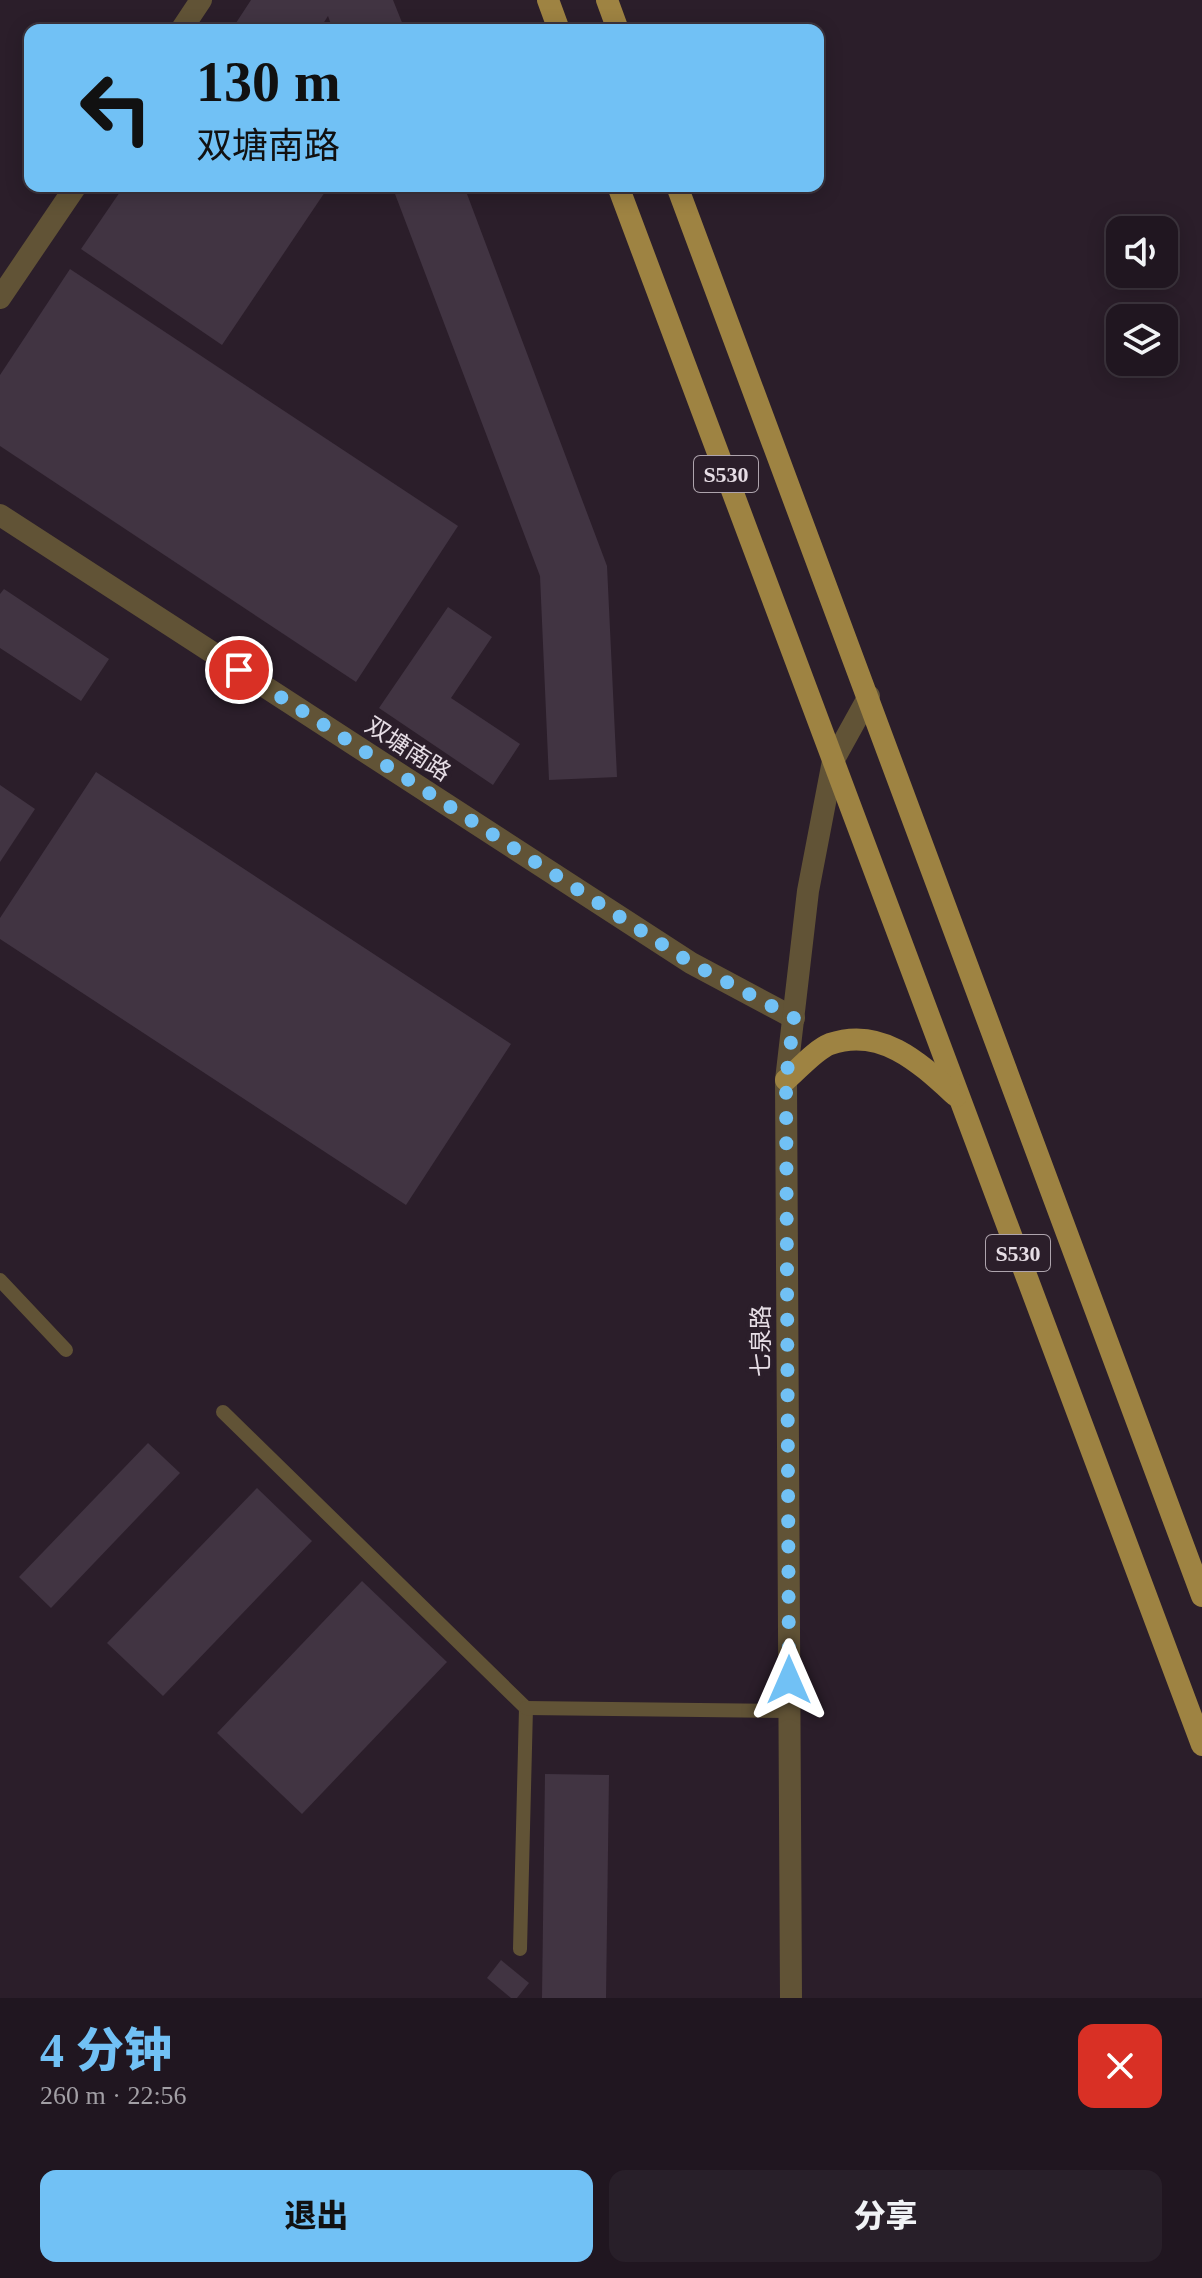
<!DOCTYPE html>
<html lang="zh">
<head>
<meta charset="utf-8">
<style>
  body { margin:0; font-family:"Times New Roman","Noto Sans SC",serif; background:#281f29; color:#f1f3f6; height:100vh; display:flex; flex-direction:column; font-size:30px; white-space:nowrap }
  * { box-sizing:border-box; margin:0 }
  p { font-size:26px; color:#a29fa5 }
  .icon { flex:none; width:44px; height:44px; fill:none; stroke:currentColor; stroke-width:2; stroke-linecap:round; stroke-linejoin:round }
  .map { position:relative; height:1998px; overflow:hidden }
  .sheet { display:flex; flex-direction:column; background:#201620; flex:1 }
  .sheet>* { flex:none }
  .hud { position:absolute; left:24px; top:24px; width:800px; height:168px; border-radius:16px; box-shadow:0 4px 20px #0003,0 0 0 2px #3d353e; background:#71c1f5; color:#111; overflow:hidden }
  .buttons { position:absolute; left:1106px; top:216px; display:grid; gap:16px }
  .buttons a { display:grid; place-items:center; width:72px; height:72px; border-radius:16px; background:#201620; box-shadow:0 4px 20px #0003,0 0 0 2px #3d353e; font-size:40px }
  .pin { position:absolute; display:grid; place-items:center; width:68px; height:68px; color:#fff; margin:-34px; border:4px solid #fff; border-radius:50%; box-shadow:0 2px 8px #0007 }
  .me { position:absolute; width:88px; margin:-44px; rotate:0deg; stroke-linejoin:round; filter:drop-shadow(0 0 6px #0008) }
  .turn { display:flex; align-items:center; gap:28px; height:168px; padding:0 40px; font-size:36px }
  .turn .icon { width:104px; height:104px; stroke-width:2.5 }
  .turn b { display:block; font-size:56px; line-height:68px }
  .round { display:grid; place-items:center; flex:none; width:84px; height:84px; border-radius:16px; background:#281f29 }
  .headline { display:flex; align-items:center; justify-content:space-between; height:136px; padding:0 40px }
  h1 { font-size:48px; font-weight:800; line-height:60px; color:#71c1f5 }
  .action { display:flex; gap:16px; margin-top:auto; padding:16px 40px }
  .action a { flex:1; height:92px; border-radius:16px; background:#71c1f5; color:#111; font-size:32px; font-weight:800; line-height:92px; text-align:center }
  .action a+a { background:#281f29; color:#f1f3f6 }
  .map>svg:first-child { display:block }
  .building { fill:#413442 }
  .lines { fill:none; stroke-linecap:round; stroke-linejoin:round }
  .service { stroke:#615336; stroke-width:14 }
  .minor { stroke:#615336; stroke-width:22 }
  .tertiary { stroke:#615336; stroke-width:22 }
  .primary { stroke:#9e8342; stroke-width:22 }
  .route { stroke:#71c1f5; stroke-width:14; stroke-dasharray:0 25.2 }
  .labels { text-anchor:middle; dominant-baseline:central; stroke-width:8; stroke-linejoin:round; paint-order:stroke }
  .shield { fill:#2b1e2a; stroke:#aea4ad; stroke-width:2 }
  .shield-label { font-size:22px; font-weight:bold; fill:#e6dde5 }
  .street-label { font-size:24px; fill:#e6dde5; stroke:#2b1e2a }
</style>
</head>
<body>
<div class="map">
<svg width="1202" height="1998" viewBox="0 0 1202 1998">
  <rect width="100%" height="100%" fill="#2b1e2a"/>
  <g class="building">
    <polygon points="251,0 393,0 405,30 333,30 328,16 319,30 240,30 234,26"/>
    <polygon points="124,186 329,186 222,345 81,249"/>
    <polygon points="392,186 464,186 607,566 617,777 549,780 540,576"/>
    <polygon points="70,269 458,526 356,682 0,446 0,375"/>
    <polygon points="4,589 109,659 81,701 0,648 0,594"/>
    <polygon points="448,607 492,637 451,698 520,744 493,785 379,708"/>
    <polygon points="96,772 511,1044 406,1205 0,939 0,918"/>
    <polygon points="0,785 35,809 0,862"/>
    <polygon points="148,1443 180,1473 51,1608 19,1577"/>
    <polygon points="257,1488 312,1541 163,1696 107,1643"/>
    <polygon points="362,1581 447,1662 302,1814 217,1733"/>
    <polygon points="545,1774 609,1775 606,1998 542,1998"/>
    <polygon points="501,1960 529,1983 517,1998 511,1998 487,1978"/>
  </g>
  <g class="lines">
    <g class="service">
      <polyline points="0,1280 66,1350"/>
      <polyline points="223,1412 526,1708 520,1949"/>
      <polyline points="526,1708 789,1711"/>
    </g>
    <g class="minor">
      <polyline points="181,30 201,0"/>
      <polyline points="0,298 76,186"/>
      <polyline points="0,515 691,963 794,1018"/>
    </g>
    <polyline class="tertiary" points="791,1998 786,1080 808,891 833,761 869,696"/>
    <g class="primary">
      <polyline points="548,0 559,30"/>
      <polyline points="607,0 618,30"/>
      <polyline points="618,186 1202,1745"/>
      <polyline points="677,186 1202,1596"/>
      <path d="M786,1080C798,1070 815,1050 830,1044C882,1026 921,1064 956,1096"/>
    </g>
  </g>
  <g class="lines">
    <polyline class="route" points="239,670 691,963 794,1018 786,1080 789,1680"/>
  </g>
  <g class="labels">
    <g class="shield">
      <rect x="694" y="456" width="64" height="36" rx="6"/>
      <rect x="986" y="1235" width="64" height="36" rx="6"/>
    </g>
    <g class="shield-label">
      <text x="726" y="474">S530</text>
      <text x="1018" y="1253">S530</text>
    </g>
    <g class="street-label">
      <text transform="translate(408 749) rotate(33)">双塘南路</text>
      <text transform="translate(761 1341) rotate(-90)">七泉路</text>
    </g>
  </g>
</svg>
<div class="buttons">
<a><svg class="icon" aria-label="sound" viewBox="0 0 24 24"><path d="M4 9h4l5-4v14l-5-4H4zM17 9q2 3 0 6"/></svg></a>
<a><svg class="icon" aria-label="layers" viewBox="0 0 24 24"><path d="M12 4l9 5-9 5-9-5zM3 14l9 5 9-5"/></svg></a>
</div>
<div class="pin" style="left:239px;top:670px;background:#d93025"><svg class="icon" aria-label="arrive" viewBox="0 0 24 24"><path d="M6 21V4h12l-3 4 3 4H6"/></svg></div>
<svg class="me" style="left:789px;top:1680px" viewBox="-20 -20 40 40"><path d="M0-17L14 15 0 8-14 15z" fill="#71c1f5" stroke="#fff" stroke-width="4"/></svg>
<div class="hud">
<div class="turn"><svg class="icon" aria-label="left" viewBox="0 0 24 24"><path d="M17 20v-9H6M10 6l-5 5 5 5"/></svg><div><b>130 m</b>双塘南路</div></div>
</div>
</div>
<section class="sheet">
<div class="headline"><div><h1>4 分钟</h1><p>260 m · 22:56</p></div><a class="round" style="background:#d93025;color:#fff"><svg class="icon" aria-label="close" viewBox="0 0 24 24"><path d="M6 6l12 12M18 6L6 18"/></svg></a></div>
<div class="action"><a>退出</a><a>分享</a></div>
</section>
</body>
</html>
